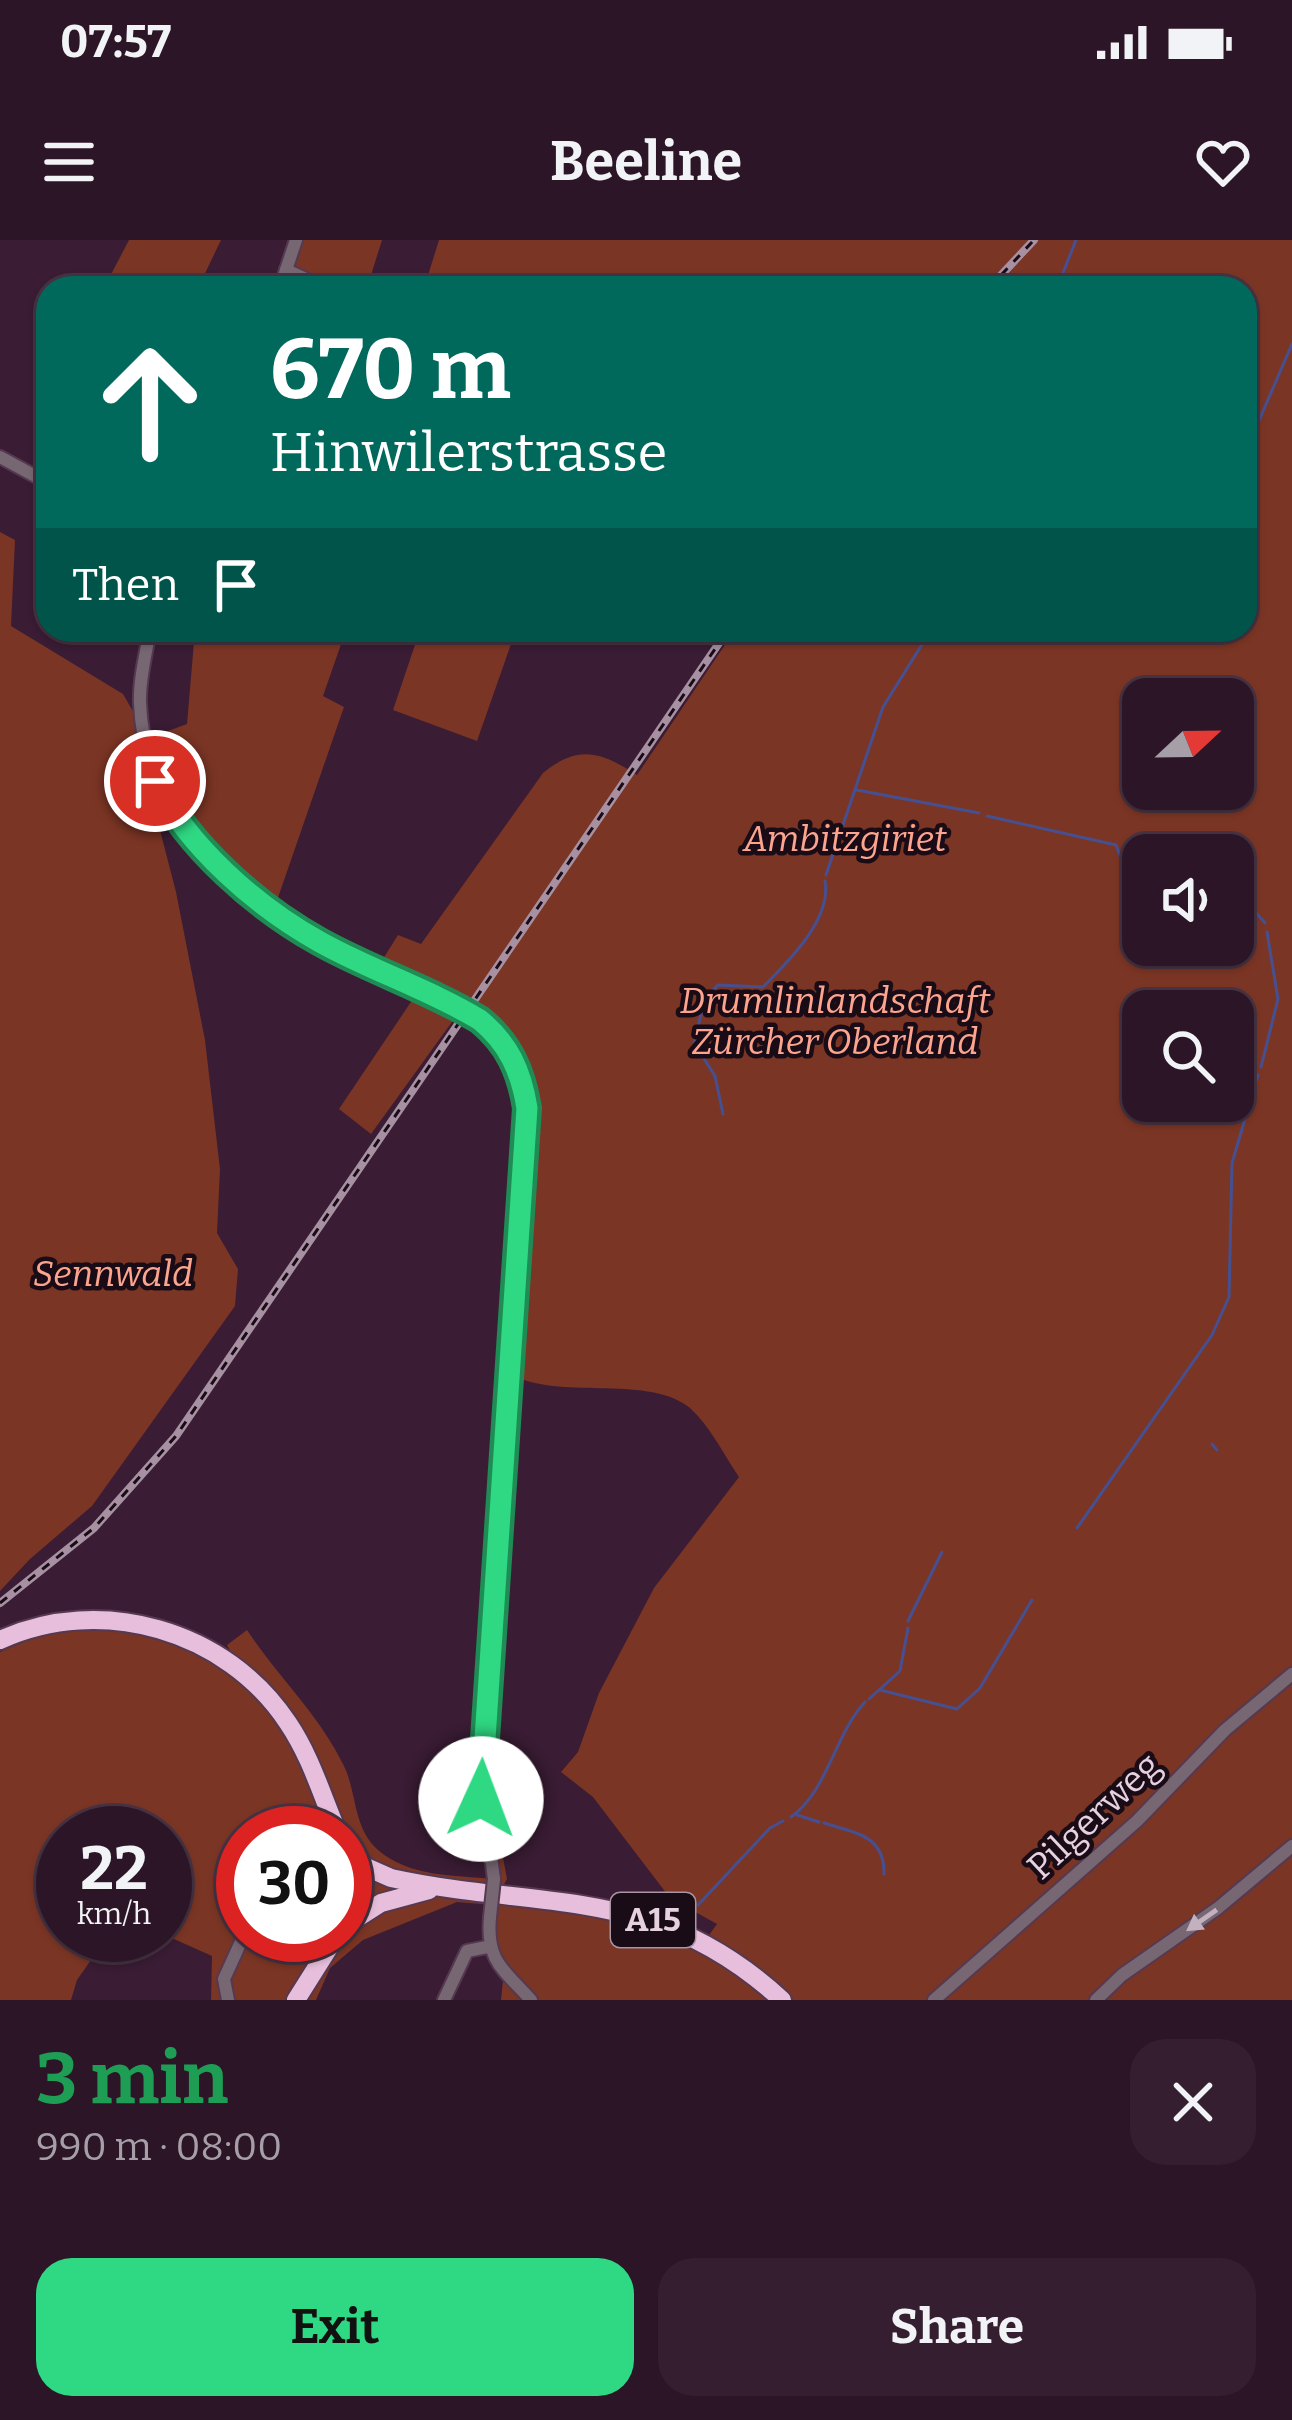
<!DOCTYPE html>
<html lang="en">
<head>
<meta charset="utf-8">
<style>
  body { margin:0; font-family:Bitter,serif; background:#341e2f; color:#f1f3f6; height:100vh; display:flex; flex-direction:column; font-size:45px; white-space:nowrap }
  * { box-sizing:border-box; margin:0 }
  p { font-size:39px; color:#a69fa7 }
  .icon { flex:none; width:66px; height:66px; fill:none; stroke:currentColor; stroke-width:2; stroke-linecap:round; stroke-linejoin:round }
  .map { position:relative; height:1760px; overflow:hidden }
  .sheet { display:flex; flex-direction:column; background:#2c1527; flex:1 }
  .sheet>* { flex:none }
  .banner { position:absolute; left:36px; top:36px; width:1221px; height:366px; border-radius:36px; box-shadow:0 3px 9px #0004,0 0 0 3px #483444; background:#00695c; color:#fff; overflow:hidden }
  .needle { width:78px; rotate:68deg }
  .fabs { position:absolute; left:1122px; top:438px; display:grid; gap:24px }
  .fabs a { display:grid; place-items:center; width:132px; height:132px; border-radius:24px; background:#2c1527; box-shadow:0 3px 9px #0004,0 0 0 3px #483444; font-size:60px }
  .speed { position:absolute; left:36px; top:1566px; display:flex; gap:24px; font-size:60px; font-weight:700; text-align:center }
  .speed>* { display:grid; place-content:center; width:156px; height:156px; border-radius:50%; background:#2c1527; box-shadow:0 3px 9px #0004,0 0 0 3px #483444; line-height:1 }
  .speed small { font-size:30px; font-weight:400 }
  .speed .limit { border:18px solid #d22; background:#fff; color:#111 }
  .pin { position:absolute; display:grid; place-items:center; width:102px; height:102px; color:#fff; margin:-51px; border:6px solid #fff; border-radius:50%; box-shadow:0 3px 12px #0007 }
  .me { position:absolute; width:132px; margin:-66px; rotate:2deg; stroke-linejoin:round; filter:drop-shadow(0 0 9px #0008) }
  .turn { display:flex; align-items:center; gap:42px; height:252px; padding:0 36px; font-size:54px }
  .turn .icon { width:156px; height:156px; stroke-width:2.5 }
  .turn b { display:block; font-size:84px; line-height:102px }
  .then { display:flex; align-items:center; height:114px; padding:0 36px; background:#0003; gap:24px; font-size:45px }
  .round { display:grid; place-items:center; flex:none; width:126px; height:126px; border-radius:36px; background:#341e2f }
  .overview { display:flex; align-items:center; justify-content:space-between; height:204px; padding:0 36px }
  h1 { font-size:72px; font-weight:700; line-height:90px; color:#1e9e55 }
  .primary-button { display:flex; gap:24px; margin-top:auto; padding:24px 36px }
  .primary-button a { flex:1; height:138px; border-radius:36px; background:#2fd883; color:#111; font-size:48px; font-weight:700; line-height:138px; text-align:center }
  .primary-button a+a { background:#341e2f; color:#f1f3f6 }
  .status { display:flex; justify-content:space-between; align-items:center; height:84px; padding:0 60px; background:#2c1527; direction:ltr }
  .status svg { height:33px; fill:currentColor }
  header { display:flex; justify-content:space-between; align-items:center; height:156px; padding:0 36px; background:#2c1527; font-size:54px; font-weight:700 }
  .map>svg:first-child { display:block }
  .green { fill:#7b3524; fill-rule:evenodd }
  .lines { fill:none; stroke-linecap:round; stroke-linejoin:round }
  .stream { stroke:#465091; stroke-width:3 }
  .minor-casing { stroke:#553950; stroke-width:16 }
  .highway-casing { stroke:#553950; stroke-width:22 }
  .minor { stroke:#776773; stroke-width:12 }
  .highway { stroke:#e7bfdc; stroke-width:18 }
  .rail-casing { stroke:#a790a2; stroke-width:8 }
  .rail { stroke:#190c16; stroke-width:3; stroke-dasharray:9; stroke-linecap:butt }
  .minor-bridge-casing { stroke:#553950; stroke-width:16; stroke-linecap:butt }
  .minor-bridge { stroke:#776773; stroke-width:12 }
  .oneway { fill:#c4b1bf }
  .route-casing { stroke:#1f8c55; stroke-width:30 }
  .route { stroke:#2fd883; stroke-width:21 }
  .labels { text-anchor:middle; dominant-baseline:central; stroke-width:9; stroke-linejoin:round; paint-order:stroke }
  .shield { fill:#190c16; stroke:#a896a3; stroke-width:3 }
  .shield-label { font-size:33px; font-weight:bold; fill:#e5d1e0 }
  .park-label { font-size:36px; font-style:italic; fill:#fca48d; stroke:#190c16 }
  .street-label { font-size:36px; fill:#e5d1e0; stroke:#190c16 }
</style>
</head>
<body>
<div class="status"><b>07:57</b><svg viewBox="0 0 49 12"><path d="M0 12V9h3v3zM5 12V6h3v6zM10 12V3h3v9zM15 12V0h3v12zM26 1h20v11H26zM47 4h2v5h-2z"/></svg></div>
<header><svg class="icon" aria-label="menu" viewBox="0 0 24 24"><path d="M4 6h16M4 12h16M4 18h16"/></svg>Beeline<svg class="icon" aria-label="heart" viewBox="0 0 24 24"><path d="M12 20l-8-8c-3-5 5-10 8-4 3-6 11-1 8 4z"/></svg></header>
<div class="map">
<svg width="1292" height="1760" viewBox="0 0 1292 1760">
  <rect width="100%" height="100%" fill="#3a1c34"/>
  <g class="green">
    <polygon points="129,0 221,0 198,48 104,48"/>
    <polygon points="296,0 382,0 367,48 280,48"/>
    <path d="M439,0H1292V1760H501L504,1731L493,1718V1665L457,1662L363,1700L330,1728L316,1760H211L212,1716L165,1695V1593H63V1695H162L103,1703L77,1740L71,1760H0V1412C98,1367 162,1391 248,1443L227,1405L247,1390C278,1437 319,1474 344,1526C357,1553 353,1588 378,1610C409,1637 454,1635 493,1639L484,1570L495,1575L507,1639L494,1662L573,1660L704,1702L717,1684L670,1658L593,1557L561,1532L578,1512L599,1453L654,1348L739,1237C724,1215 710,1186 690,1168C650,1135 566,1159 516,1137L532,854L511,807L480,773L475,776L477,771L461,762L457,775L371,894L339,869L423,744L381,722L398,695L421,704L543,533C579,504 601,512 637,535L735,390H1245V48H424ZM1143,459H1233V549H1143ZM1143,615H1233V705H1143ZM1143,771H1233V861H1143ZM243,1593H345V1695H243Z"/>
    <polygon points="0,292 15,300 11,386 123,454 138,480 157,495 187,484 195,390 346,390 323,456 344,467 273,672 210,615 155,544 153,563 176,652 205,800 220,929 217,993 238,1029 235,1066 92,1266 30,1319 0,1351"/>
    <polygon points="420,390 516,390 477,501 393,470"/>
  </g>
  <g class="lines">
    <g class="stream">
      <polyline points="1057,48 1076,0"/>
      <polyline points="1245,213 1292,104"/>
      <polyline points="857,550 979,573"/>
      <polyline points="987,576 1116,605 1127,634 1143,637"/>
      <polyline points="826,635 883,467 931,390"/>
      <polyline points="1250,666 1265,683"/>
      <polyline points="1261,827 1278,759 1267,692"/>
      <path d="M723,874L715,836L694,803L705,758L718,745L763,747C788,722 832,679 825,641"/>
      <polyline points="1212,1204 1217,1210"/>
      <polyline points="1077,1288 1212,1095 1229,1057 1232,923 1258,835"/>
      <polyline points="908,1381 942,1312"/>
      <polyline points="880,1450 957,1469 980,1448 1032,1360"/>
      <polyline points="869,1459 900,1431 908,1388"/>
      <polyline points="797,1575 819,1582"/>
      <path d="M791,1577C827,1552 835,1494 865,1462"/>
      <path d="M824,1583C855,1593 885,1595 884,1634"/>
      <polyline points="698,1665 770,1588 783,1581"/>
    </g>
    <defs>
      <g id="minor">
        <polyline points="286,30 326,48"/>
        <polyline points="280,48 296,0"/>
        <polyline points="0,217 48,243"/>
        <path d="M150,390C146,413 139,440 140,463C143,569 234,655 322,703C374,731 430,749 480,780C509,804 521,831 527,868L480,1534L494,1639"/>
        <path d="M490,1677C486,1721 503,1729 531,1760"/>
        <polyline points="228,1760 224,1739 244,1695"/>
        <polyline points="444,1760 467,1711 487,1707"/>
        <polyline points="934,1760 1137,1581 1225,1490 1292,1434"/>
        <polyline points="1096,1760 1122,1735 1218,1668 1292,1606"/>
      </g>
      <g id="highway">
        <path d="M0,1400C101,1354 227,1390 288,1483C311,1517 322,1556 338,1593"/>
        <path d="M345,1606L366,1627L391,1638C543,1671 655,1643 782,1760"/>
        <polyline points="345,1686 381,1663 429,1650"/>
        <polyline points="296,1760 337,1695"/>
      </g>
    </defs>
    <use href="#minor" class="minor-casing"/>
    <use href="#highway" class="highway-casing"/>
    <use href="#minor" class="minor"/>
    <use href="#highway" class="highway"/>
    <defs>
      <g id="rail">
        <polyline points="989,48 1034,0"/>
        <polyline points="0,1363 94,1288 176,1196 728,390"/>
      </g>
    </defs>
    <use href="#rail" class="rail-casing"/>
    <use href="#rail" class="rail"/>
    <defs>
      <polyline id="minor-bridge" points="490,1677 494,1639"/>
    </defs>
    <use href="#minor-bridge" class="minor-bridge-casing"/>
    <use href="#minor-bridge" class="minor-bridge"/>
  </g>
  <defs><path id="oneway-solid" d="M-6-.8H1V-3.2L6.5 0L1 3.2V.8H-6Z" transform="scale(3)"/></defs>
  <use class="oneway" href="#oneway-solid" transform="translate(1202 1680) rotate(145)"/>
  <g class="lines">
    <defs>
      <path id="route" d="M155,541C188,607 257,667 320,702C372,731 429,749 480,780C509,804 521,831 527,868L481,1559"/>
    </defs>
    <use href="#route" class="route-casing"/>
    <use href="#route" class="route"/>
  </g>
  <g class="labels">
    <rect class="shield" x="611" y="1653" width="84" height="54" rx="9"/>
    <g class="shield-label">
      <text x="653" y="1680">A15</text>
    </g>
    <g class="park-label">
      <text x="845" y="599">Ambitzgiriet</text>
      <text x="835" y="761">Drumlinlandschaft<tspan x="835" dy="41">Zürcher Oberland</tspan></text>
      <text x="113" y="1034">Sennwald</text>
    </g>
    <g class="street-label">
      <text transform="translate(1094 1576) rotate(-43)">Pilgerweg</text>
    </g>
  </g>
</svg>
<div class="fabs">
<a><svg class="needle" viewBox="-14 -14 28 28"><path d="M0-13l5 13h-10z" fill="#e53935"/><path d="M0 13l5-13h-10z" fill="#a69fa7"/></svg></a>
<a><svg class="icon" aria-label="sound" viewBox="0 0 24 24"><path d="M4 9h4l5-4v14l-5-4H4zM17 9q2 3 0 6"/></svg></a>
<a><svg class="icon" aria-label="search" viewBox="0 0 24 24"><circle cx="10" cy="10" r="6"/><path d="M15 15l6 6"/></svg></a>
</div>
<div class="speed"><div>22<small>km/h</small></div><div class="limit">30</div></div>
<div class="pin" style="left:155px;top:541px;background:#d93025"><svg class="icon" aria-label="arrive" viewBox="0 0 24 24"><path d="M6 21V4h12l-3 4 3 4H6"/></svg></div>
<svg class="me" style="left:481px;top:1559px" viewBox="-20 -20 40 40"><circle r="19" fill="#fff"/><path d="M0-13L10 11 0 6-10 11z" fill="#2fd883"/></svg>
<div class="banner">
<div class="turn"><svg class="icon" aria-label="ahead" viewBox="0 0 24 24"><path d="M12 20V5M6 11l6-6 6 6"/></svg><div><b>670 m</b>Hinwilerstrasse</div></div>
<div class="then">Then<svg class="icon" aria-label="arrive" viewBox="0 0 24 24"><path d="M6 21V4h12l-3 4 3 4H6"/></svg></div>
</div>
</div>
<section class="sheet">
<div class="overview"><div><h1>3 min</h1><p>990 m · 08:00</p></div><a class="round"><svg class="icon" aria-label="close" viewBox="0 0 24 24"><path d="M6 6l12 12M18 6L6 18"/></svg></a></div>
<div class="primary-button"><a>Exit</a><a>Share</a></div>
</section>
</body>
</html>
